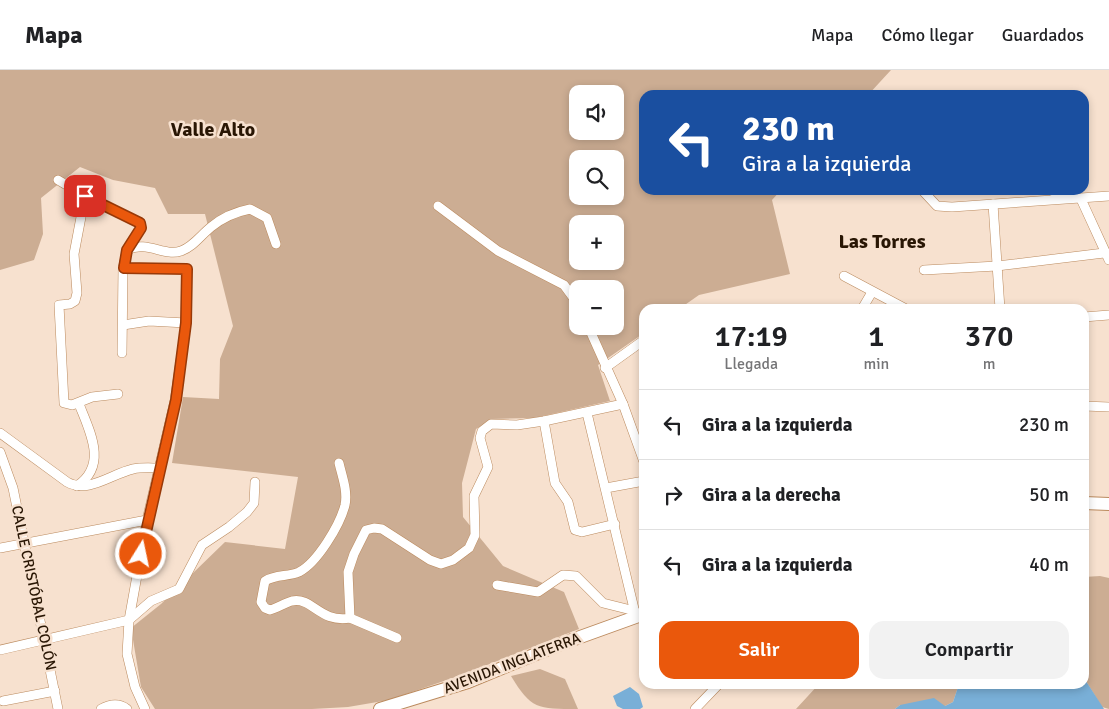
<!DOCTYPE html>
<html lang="es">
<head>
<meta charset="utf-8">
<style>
  body { margin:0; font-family:Signika,sans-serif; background:#f2f2f2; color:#202124; height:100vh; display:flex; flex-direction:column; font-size:19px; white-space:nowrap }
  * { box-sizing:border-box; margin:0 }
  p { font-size:16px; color:#757577 }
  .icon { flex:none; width:28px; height:28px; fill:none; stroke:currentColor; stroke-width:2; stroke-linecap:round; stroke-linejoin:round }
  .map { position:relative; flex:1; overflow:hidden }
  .details { position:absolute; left:639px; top:234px; width:450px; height:385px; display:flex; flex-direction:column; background:#fff; border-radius:15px; box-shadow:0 2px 8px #0003 }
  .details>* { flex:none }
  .guide { position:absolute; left:639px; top:20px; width:450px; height:105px; border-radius:15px; box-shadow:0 2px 8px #0003; background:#1a4fa0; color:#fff; overflow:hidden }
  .fabs { position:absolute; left:569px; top:15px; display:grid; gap:10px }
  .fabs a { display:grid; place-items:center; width:55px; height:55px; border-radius:10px; background:#fff; box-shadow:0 2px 8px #0003; font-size:25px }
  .pin { position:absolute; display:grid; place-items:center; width:42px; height:42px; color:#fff; margin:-21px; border-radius:10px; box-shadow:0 2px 8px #0006 }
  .me { position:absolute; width:55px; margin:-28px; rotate:10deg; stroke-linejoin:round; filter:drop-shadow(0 0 4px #0008) }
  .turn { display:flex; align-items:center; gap:18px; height:105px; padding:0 20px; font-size:22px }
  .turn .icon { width:65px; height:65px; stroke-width:2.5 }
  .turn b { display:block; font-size:35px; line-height:42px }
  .eta { display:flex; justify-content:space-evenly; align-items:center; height:85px; text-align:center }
  .eta b { font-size:30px; font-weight:600; line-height:35px }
  .cta { display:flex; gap:10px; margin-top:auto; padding:10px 20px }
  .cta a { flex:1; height:58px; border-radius:15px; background:#ea580c; color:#fff; font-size:20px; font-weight:600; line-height:58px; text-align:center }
  .cta a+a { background:#f2f2f2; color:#202124 }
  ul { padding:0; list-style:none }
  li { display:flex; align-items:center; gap:15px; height:70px; padding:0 20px; border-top:1px solid #e0e0e0 }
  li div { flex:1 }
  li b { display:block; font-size:19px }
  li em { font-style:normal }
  header { display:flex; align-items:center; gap:30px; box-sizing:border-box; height:70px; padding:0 25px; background:#fff; border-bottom:1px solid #e0e0e0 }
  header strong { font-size:24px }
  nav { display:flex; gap:28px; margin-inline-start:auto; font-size:18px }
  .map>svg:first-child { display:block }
  .green { fill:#ccad93; fill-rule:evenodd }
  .water { fill:#79afd7 }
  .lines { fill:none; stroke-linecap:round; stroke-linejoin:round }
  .minor-casing { stroke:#bb8a5e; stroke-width:10 }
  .secondary-casing { stroke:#bb8a5e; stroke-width:14 }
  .minor { stroke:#fff; stroke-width:9 }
  .secondary { stroke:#fff; stroke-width:12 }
  .route-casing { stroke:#983908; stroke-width:12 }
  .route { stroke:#ea580c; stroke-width:9 }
  .labels { text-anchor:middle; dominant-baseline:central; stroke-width:5; stroke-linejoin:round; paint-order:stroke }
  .street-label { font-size:15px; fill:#291604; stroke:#f7e1cf }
  .district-label { font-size:20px; font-weight:bold; fill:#291604; stroke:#f7e1cf }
</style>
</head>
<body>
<header>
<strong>Mapa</strong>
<nav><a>Mapa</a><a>Cómo llegar</a><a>Guardados</a></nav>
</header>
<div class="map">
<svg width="1109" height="639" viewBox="0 0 1109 639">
  <rect width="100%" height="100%" fill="#f7e1cf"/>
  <g class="green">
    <path d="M0,0H891L868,25H644V120H781L772,130L790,204L699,225L679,239H644V263L598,295L610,331L534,348L492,349L476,359L462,413L463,447L503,496L564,522L579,559L464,604L389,630L348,637L312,639H155L141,617L131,558L161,534L225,472L285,479L298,407L172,393L183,327L219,329L220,289L233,256L205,144H168L155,118L113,110L80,97L41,128L43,164L34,190L0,200ZM578,24H615V61H578ZM578,89H615V126H578ZM578,154H615V191H578ZM578,219H615V256H578Z"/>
    <polygon points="1100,506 1109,508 1109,639 1102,637 1084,608 1084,507"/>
    <path d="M540,599L565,609L578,639C537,639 531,639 511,606Z"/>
    <polygon points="819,614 959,614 953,632 945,636 900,635 895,639 796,639"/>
  </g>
  <g class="water">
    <polygon points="1084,608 1104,639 895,639 900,635 934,628 945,636 953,632 959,614 1084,614"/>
    <polygon points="630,617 639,624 643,637 640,639 623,639 617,636 613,626"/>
  </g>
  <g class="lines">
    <defs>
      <g id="minor">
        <polyline points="58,110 85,126 140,153 141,158 127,180 123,198 122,283"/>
        <polyline points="922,120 937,136 952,137 1109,126"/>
        <polyline points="1050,120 1065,128"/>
        <polyline points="85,126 74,184 77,223 75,231 70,234 59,235 64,333 72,335 92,327 118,324"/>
        <polyline points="1081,129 1109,190"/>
        <polyline points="993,134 1000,239"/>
        <polyline points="438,136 498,181 564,215 578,234"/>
        <path d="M127,180C147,170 164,187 181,181C193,177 201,165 211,157C223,147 235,142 250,139L267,148L276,174"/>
        <polyline points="123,198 187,199 186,253 175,330 147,450 129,550 127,584 135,617 145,639"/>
        <polyline points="924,200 997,196 1104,183"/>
        <polyline points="844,206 906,239"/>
        <polyline points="862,239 872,222"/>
        <polyline points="1084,247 1109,245"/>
        <polyline points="123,255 149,251 186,253"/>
        <polyline points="588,256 623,334 644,392"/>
        <polyline points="605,298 644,270"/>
        <polyline points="1084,336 1109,337"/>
        <polyline points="587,343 636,547"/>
        <polyline points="544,351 555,413 568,432 575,460 582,462 615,454"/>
        <path d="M0,363L67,412C88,424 111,404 133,399C142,397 151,398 160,398"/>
        <polyline points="0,382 13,418 58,639"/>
        <path d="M339,393C342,406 348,421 345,435C340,455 317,493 299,502C288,507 276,504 265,511L261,532L265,538L270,540C277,538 285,533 292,531C313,527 319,553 350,548L348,502L354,484L366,460L374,458L382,459L430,490L441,494L453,490L469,478L475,465L474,426L488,397L480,368L482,361L491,354L517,355L544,351L623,334"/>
        <path d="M77,416C108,395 90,362 79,334"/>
        <polyline points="606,418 644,411"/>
        <polyline points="0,478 147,450"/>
        <polyline points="497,515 538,522 563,505 576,506 603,533 635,541"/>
        <polyline points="350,548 397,568"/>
        <polyline points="0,580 129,550 151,531 179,519 202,475 229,457 247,442 254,433 255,412"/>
        <polyline points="3,631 55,621"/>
        <path d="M101,639C110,634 119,633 127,639"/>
        <polyline points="695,639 719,614"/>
      </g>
      <g id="secondary">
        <polyline points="1084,433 1109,434"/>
        <polyline points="380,639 468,612 558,575 644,544"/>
      </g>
    </defs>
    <use href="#minor" class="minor-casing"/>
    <use href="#secondary" class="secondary-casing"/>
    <use href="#minor" class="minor"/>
    <use href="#secondary" class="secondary"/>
  </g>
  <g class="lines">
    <defs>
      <polyline id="route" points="85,126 140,153 141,158 127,180 124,198 187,199 186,253 176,330 141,484"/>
    </defs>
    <use href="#route" class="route-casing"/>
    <use href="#route" class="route"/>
  </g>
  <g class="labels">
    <g class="street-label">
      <text transform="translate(34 518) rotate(78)">CALLE CRISTÓBAL COLÓN</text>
      <text transform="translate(512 593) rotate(-21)">AVENIDA INGLATERRA</text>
    </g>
    <g class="district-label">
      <text x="213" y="59">Valle Alto</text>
      <text x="882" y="171">Las Torres</text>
    </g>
  </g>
</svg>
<div class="fabs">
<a><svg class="icon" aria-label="sound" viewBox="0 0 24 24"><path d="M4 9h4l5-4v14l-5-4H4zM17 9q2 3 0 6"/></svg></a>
<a><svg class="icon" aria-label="search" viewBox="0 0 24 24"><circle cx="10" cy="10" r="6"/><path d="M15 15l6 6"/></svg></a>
<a>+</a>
<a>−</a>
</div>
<div class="pin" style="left:85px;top:126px;background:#d93025"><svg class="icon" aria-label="arrive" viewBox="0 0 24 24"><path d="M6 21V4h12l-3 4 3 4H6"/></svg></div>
<svg class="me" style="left:141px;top:484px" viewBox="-20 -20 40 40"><circle r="17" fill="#ea580c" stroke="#fff" stroke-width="3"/><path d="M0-11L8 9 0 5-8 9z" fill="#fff"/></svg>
<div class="guide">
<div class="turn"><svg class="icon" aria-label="left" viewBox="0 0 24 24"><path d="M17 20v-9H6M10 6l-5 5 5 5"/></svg><div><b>230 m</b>Gira a la izquierda</div></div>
</div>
<section class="details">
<div class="eta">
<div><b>17:19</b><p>Llegada</p></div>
<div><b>1</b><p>min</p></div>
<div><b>370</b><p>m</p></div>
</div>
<ul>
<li><svg class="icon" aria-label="left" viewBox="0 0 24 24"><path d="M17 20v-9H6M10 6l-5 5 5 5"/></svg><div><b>Gira a la izquierda</b></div><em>230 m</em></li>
<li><svg class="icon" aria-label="right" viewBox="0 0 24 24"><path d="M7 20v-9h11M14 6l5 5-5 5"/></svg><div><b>Gira a la derecha</b></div><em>50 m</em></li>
<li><svg class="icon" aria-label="left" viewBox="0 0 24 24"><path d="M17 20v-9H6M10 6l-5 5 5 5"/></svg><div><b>Gira a la izquierda</b></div><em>40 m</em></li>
</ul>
<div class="cta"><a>Salir</a><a>Compartir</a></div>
</section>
</div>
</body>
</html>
